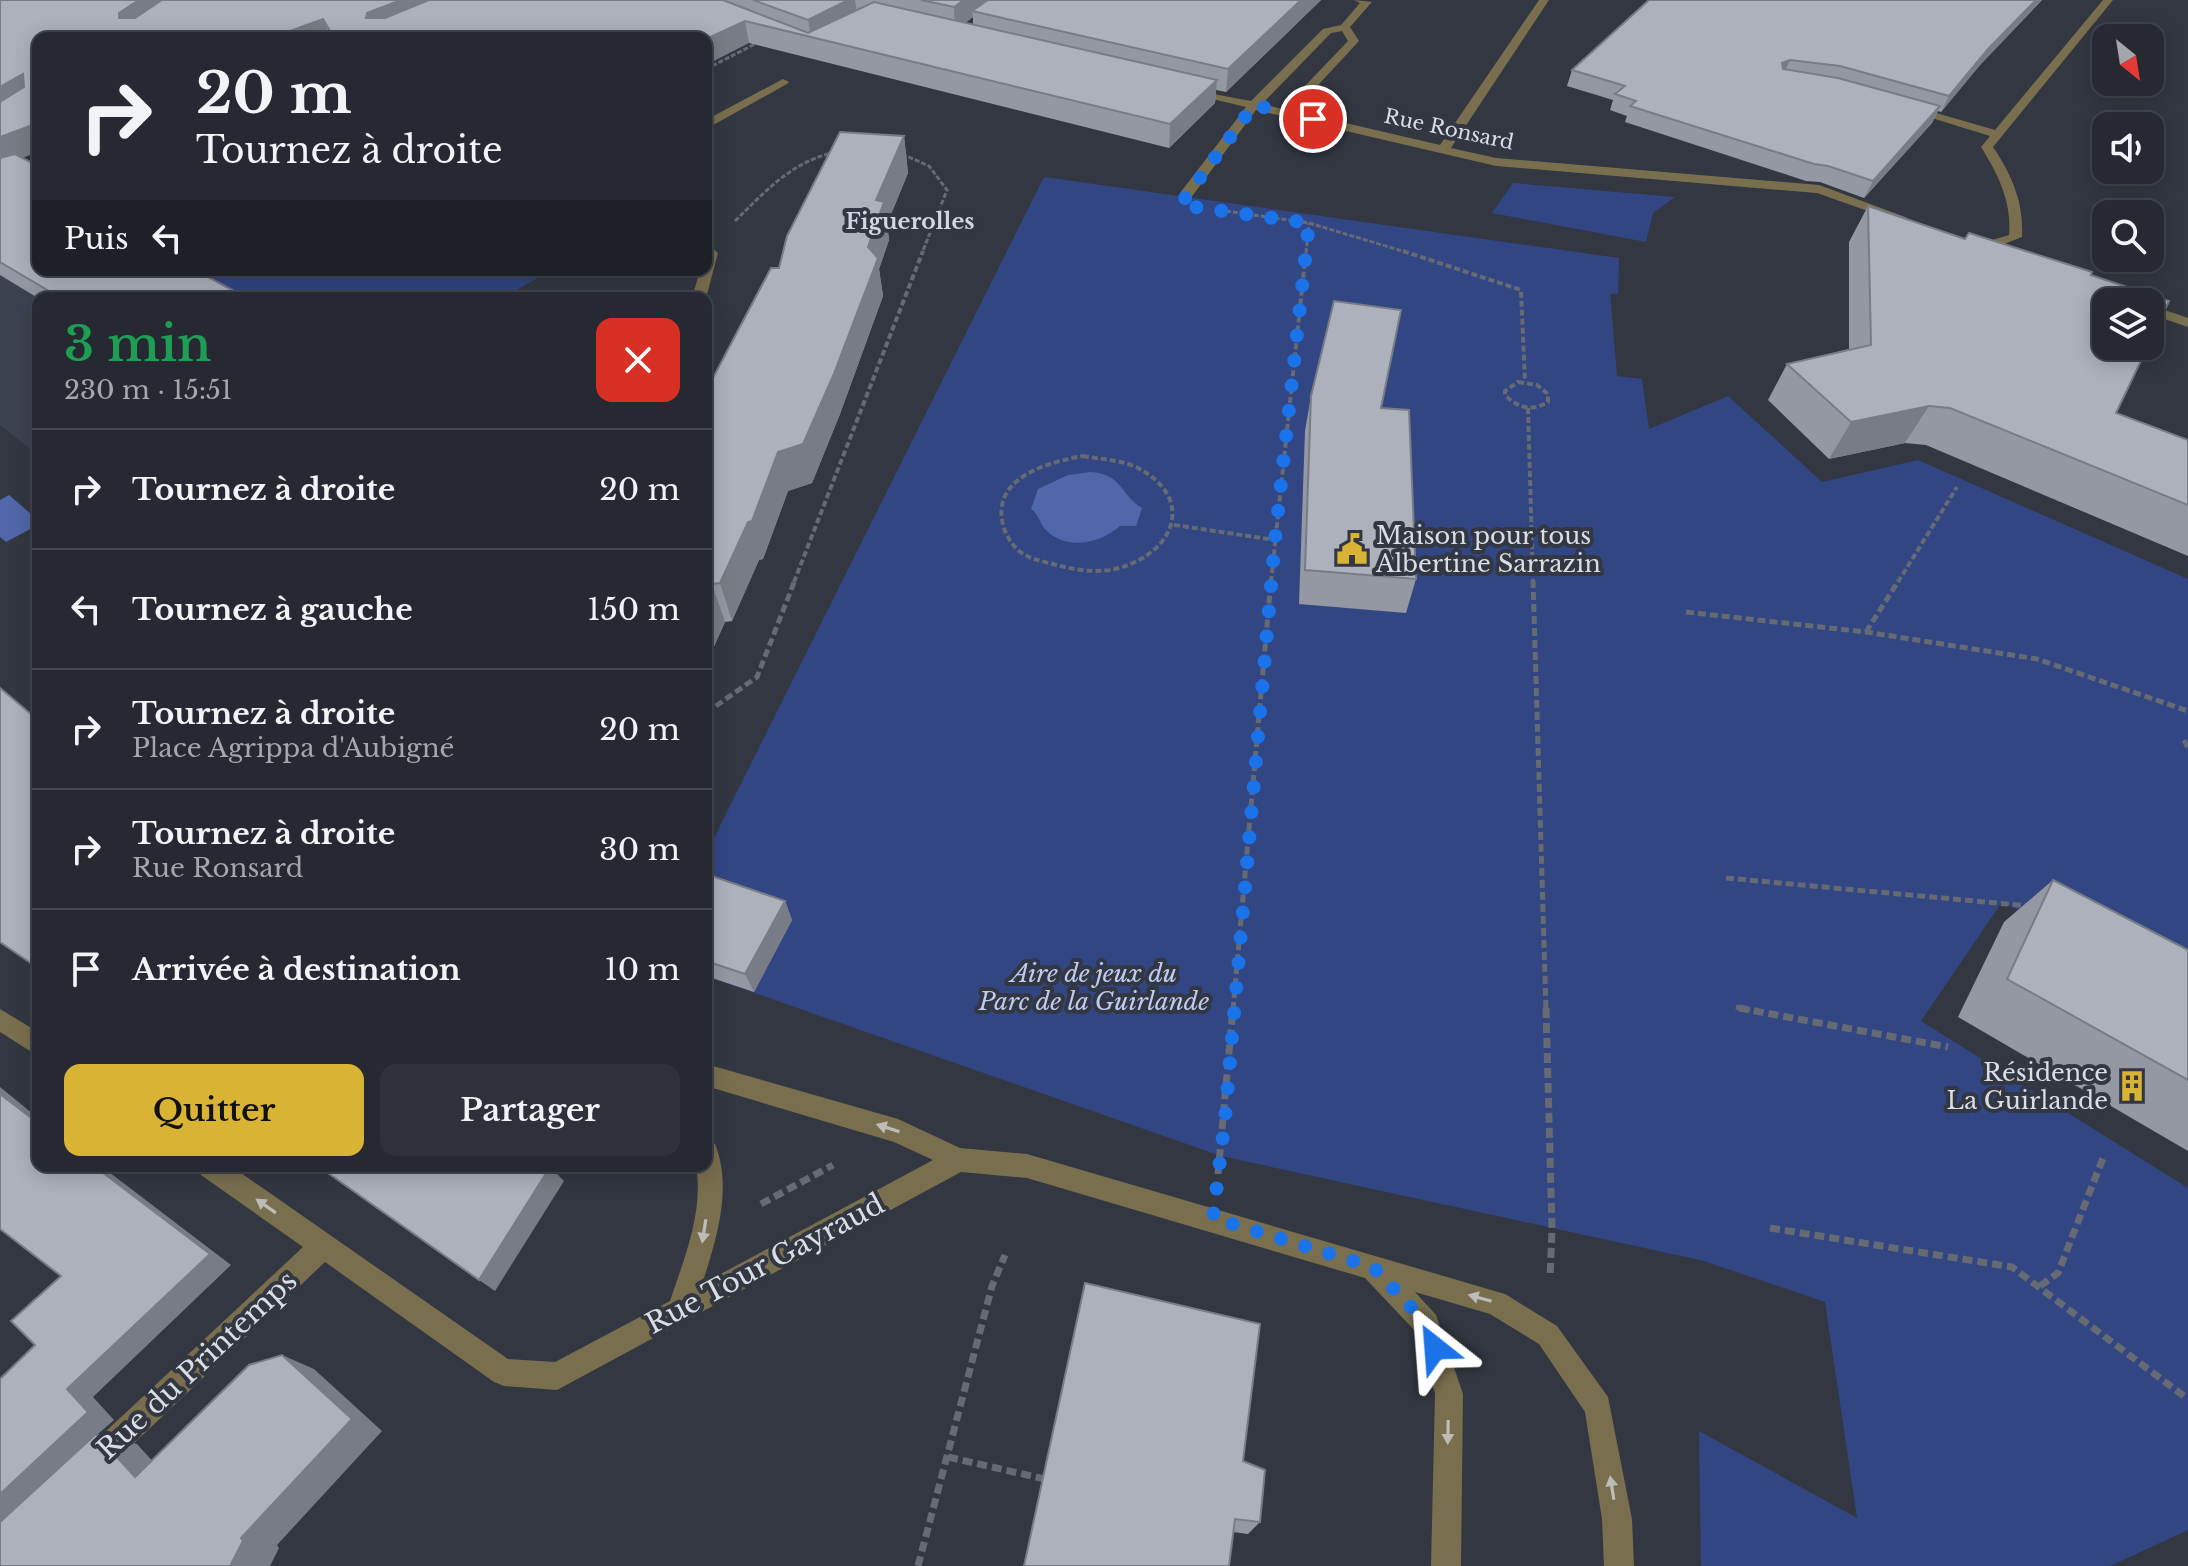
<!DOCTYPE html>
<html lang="fr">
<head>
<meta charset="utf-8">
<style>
  body { margin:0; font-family:"Libre Baskerville",serif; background:#2e3139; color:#f1f3f6; height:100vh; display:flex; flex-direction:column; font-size:30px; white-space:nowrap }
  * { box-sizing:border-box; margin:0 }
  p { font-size:26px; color:#a4a6ab }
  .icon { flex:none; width:44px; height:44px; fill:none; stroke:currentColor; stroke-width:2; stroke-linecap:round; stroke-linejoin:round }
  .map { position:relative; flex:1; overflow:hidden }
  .drawer { position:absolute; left:32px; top:292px; width:680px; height:880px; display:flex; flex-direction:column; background:#262931; border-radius:16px; box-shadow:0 4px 20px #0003,0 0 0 2px #42454d }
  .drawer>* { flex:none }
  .hud { position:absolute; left:32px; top:32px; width:680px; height:244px; border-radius:16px; box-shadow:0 4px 20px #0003,0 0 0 2px #42454d; background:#262931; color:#f1f3f6; overflow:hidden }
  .needle { width:52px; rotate:150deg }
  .tools { position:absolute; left:2092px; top:24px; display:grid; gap:16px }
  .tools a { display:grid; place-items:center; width:72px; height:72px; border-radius:16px; background:#262931; box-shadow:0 4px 20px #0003,0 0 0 2px #42454d; font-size:40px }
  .pin { position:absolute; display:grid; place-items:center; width:68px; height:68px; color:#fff; margin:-34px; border:4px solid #fff; border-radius:50%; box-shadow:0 2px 8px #0007 }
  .me { position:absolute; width:88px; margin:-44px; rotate:332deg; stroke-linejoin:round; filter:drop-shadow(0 0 6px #0008) }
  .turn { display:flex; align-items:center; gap:28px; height:168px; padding:0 32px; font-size:36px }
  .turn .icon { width:104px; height:104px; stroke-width:2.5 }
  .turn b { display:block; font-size:56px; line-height:68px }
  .then { display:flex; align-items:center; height:76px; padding:0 32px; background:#0003; gap:16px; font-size:30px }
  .round { display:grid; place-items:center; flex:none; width:84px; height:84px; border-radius:16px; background:#2e3139 }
  .headline { display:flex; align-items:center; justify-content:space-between; height:136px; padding:0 32px }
  h1 { font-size:48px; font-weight:600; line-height:60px; color:#1e9e55 }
  .button { display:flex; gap:16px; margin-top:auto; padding:16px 32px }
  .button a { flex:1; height:92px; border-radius:16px; background:#d9b334; color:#111; font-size:32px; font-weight:600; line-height:92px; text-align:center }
  .button a+a { background:#2e3139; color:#f1f3f6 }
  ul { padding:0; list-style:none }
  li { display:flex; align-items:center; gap:24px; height:120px; padding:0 32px; border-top:2px solid #42454d }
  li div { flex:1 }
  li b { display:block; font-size:30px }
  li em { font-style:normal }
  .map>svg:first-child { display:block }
  .built { fill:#3d4251 }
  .green { fill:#324684 }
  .water { fill:#5067a9 }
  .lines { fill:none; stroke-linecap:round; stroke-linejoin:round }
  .path-far3 { stroke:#666a73; stroke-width:3; stroke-dasharray:5 2; stroke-linecap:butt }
  .path-far2 { stroke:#666a73; stroke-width:4; stroke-dasharray:6 3; stroke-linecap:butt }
  .path-far1 { stroke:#666a73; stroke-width:5; stroke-dasharray:8 4; stroke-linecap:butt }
  .path { stroke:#666a73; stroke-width:7; stroke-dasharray:10 5; stroke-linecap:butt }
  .minor { fill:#796f4f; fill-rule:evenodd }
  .wall { fill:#9498a2; fill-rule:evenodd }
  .shaded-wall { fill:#787c84 }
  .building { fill:#acb1bc; stroke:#787c84; stroke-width:2 }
  .oneway { fill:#bdbcb7 }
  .route { stroke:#1a73e8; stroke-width:14; stroke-dasharray:0 25.2 }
  .labels { text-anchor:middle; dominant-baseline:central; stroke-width:8; stroke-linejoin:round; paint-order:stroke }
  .far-street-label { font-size:20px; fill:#dadde3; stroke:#333741 }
  .far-neighbourhood-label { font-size:22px; font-weight:bold; fill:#d2d7e3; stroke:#333741 }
  .poi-label { font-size:24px; fill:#dadde3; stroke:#333741; text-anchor:start }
  .park-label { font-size:24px; font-style:italic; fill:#bdccf1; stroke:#333741 }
  .near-street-label { font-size:28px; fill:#dadde3; stroke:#333741 }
</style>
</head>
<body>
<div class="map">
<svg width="2188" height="1566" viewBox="0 0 2188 1566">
  <rect width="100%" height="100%" fill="#333741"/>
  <polygon class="built" points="0,200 38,270 38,455 0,425"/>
  <g class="green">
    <polygon points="1044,177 1619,258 1618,294 1610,294 1617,376 1642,379 1649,429 1728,396 1822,482 1918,460 2188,579 2188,993 2002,902 1921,1021 2188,1188 2188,1530 2110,1566 1701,1566 1699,1431 1857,1518 1825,1302 1704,1261 1221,1156 706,976 706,854"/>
    <polygon points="1513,183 1675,197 1653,213 1646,242 1492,213"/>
    <polygon points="166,270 552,270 502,298 217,298"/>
  </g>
  <g class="water">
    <path d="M1090,472C1123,474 1120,495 1142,508L1136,526H1120C1100,544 1065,551 1045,529C1039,522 1039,514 1031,509L1038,489L1068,475Z"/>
    <polygon points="9,495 38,520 38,525 6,542 0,537 0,500"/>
  </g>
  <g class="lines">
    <g class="path-far3">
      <polyline points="706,69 759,42"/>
      <polyline points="902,154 929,166 947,190 922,253"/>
      <polyline points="1226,211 1309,223 1409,253"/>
      <path d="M735,221C765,192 790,163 832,153"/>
      <polyline points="1306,253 1309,223"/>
    </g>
    <g class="path-far2">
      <polyline points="1403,251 1521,290 1525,382"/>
      <path d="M1518,382L1537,385L1548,394V402C1532,412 1518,408 1505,395V391Z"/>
      <polyline points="1528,408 1533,582"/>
      <path d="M1083,456C1100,459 1121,460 1136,467C1196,497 1176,552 1119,568C1097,574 1074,570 1053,564C1041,561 1029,559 1019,551C1010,543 1004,532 1002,520C995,476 1050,462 1083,456Z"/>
      <polyline points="1174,525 1275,540"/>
      <polyline points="794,582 923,251"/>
      <polyline points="1271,582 1306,251"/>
      <polyline points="1898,582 1957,487"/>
    </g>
    <g class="path-far1">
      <polyline points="1533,580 1546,1010"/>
      <polyline points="1686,612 1866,632 2037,659 2188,711"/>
      <polyline points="1866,632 1899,580"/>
      <polyline points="706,713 757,677 795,580"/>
      <polyline points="2184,740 2188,748"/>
      <polyline points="1726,878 2029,906"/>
      <polyline points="1736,1007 1750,1010"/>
      <polyline points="1233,1010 1271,580"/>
    </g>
    <g class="path">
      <polyline points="1546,1008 1552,1229 1550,1278"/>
      <polyline points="1739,1008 1948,1047"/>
      <polyline points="1218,1174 1233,1008"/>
      <polyline points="761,1204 833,1165"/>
      <polyline points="1770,1228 2012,1267 2188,1399"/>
      <polyline points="2040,1286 2058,1273 2103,1158"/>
      <polyline points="948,1457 1049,1480"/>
      <polyline points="918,1566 992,1286 1005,1255"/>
    </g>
    <g class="minor">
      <path d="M1354,0L1372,2L1350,27L1359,41L1294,111L1440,145L1539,0H1549L1451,148L1496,158L1819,185L1908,218L1896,221L1817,193L1496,166L1256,110L1190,199H1180V193L1246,107L1187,93V89L1251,101L1323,29L1341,25L1360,3ZM1342,31L1348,41L1283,109L1262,104L1331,33Z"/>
      <path d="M2103,0H2113L1993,147C2012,175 2024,203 2022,237L1989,250H1979V244L2009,235C2012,202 1998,174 1981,147L1990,136L1906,110L1912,106L1995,130Z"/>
      <polygon points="783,79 789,82 787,84 706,129 706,120"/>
      <polygon points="706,243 718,253 706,298 692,298 700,270 706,270"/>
      <polygon points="2150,305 2188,318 2188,327 2150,314"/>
      <polygon points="0,1009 38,1032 38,1056 0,1032"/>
      <path d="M706,1064L898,1119L960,1148L1027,1154L1505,1294L1557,1326L1608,1397L1632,1519L1634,1566H1604L1602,1519L1585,1412L1539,1344L1490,1314L1415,1292L1436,1315L1463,1394L1461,1566H1431L1435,1394L1416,1332L1365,1278L1027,1178L961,1172L557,1390L504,1386L494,1382L325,1262L109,1467L99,1471L89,1467L85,1457L89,1447L303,1247L201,1175L198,1166H231L508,1359L555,1362L670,1301C684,1259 704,1211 696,1166H706V1141L715,1144C733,1189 716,1241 702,1284L933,1160L894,1142L706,1086Z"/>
    </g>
  </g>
  <g class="wall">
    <path d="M0,0H1321L1226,92L1216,90L1215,103L1169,148L749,43L706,38H38L23,158L38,270L247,298H38L0,275ZM973,17V24L965,23Z"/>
    <polygon points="1649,0 2042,0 1980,65 1941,112 1938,111 1932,123 1864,198 1820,182 1806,181 1625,122 1627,116 1610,110 1613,100 1567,86 1572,70"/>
    <polygon points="904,136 908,173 887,224 889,240 879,269 883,296 840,414 812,483 788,491 763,559 759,560 732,621 725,622 706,664 706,391 779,268"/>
    <polygon points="1868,206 1965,239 2091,275 2116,413 2188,440 2188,556 1926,445 1905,443 1829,459 1768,400 1787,364 1849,349 1849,242"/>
    <polygon points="1311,396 1381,408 1416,579 1406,613 1299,604 1305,431"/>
    <polygon points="706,874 785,901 792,920 754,992 706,976"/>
    <polygon points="2053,880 2188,950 2188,1151 1958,1017 2004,922"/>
    <polygon points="1243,1461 1260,1522 1248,1534 1233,1532"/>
  </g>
  <g class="shaded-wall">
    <polygon points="139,0 185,0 132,36 119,18 119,13"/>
    <polygon points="401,0 466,0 377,35 366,18 367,13"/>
    <polygon points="848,0 855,0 858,19 811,37 808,20"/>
    <polygon points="964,0 997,0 972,11 973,17 955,30 954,7"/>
    <polygon points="1301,0 1321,0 1226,92 1228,69"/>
    <polygon points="2036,0 2042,0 1980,65 1941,112 1949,96 1988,49"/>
    <polygon points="323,19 331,38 271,38"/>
    <polygon points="745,21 749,43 706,65 706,39"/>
    <polygon points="1790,60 1783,76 1782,63"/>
    <polygon points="23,74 38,96 0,120 0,87"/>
    <polygon points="1217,80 1215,103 1169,148 1170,124"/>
    <polygon points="1940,106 1932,123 1864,198 1873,181"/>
    <polygon points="38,123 38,152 12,162 0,175 0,137"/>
    <polygon points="904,136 908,173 887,224 889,240 879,269 883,296 840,414 812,483 788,491 763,559 759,560 732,621 720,583 868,247 876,200"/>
    <polygon points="1929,406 1905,443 1829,459 1851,422"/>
    <polygon points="712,584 725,622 706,664 706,596"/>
    <polygon points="785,901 792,920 754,992 745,974"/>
    <polygon points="0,1087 38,1118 38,1123 0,1094"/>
    <polygon points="94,1166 101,1166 231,1265 93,1397 114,1420 98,1434 137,1444 175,1486 0,1526 0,1494 67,1389"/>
    <polygon points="550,1167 564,1181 495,1291 479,1280"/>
    <polygon points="282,1355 314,1369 382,1431 277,1545 279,1548 270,1566 230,1566 241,1538"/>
  </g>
  <g class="building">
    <polygon points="0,0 139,0 119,13 119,18 135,18 162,0 401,0 367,13 366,18 385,18 429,0 723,0 808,33 874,2 1217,80 1170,124 745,21 706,39 706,38 334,38 323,19 271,38 38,38 38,123 0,137 0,102 24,87 23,74 0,87"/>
    <polygon points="753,0 848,0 808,20"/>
    <polygon points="921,0 964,0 954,7"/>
    <polygon points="988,0 1301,0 1228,69 972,11"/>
    <polygon points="1649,0 2036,0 1988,49 1949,96 1840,66 1790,60 1782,63 1783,69 1838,78 1940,106 1873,181 1828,166 1814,164 1630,106 1636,101 1615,94 1625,86 1572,70"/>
    <polygon points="840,132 904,136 876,200 884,202 868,247 878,258 833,376 803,444 778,452 752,521 748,522 720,583 712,584 706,596 706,391 771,268 779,268 787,236"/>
    <polygon points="15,154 38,166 38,270 195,270 247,298 61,298 0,262 0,158"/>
    <polygon points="1868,206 1965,239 1969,233 2092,272 2091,275 2169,301 2150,341 2150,302 2106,302 2106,346 2148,346 2116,413 2188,440 2188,505 1950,408 1929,406 1851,422 1787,364 1871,345"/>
    <polygon points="1334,301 1401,310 1381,408 1409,410 1416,579 1305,570 1311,396"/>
    <polygon points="0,688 38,720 38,968 0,942"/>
    <polygon points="706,874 785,901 745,974 706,961"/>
    <polygon points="2053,880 2188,950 2188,1080 2007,979"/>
    <polygon points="0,1094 38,1123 38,1166 94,1166 210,1254 67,1389 88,1412 0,1494 0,1379 35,1345 11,1321 61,1276 0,1229"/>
    <polygon points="318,1166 549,1166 550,1167 479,1280"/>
    <polygon points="1085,1283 1260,1324 1243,1461 1265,1470 1260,1522 1235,1519 1229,1566 1024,1566"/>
    <polygon points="282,1355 352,1419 241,1538 243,1541 230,1566 0,1566 0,1522 96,1434 135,1477 249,1365"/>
  </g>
  <defs><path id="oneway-solid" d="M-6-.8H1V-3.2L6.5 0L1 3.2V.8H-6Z" transform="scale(2)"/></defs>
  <g class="oneway">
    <use href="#oneway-solid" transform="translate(888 1128) rotate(-162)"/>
    <use href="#oneway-solid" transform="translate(266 1206) rotate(-145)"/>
    <use href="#oneway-solid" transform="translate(704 1231) rotate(99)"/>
    <use href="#oneway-solid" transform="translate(1480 1298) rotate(-164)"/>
    <use href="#oneway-solid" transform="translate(1448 1432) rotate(91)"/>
    <use href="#oneway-solid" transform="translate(1612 1488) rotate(-99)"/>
  </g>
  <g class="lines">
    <polyline class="route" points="1313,119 1254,105 1180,205 1309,223 1275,540 1225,1119 1213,1218 1373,1267 1427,1324 1435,1348"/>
  </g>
  <defs>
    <symbol id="civic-bare" viewBox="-9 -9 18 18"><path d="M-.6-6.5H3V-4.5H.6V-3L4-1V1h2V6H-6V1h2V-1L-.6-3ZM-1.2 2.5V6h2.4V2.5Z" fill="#d9b334" stroke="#333741" stroke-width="2.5" paint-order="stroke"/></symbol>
    <symbol id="building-bare" viewBox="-9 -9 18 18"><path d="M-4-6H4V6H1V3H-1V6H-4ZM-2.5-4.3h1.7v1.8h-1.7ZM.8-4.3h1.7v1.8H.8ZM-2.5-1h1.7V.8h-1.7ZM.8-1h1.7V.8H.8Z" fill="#d9b334" stroke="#333741" stroke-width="2.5" paint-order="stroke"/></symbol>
  </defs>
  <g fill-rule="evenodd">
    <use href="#civic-bare" x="1330" y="527" width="44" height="44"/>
    <use href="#building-bare" x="2110" y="1064" width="44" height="44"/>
  </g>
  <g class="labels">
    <g class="far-street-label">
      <text transform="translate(1449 129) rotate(12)">Rue Ronsard</text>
    </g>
    <g class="far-neighbourhood-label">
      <text x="910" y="221">Figuerolles</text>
    </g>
    <g class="poi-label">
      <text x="1376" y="535">Maison pour tous<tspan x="1376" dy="28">Albertine Sarrazin</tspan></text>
      <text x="2108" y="1072" text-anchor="end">Résidence<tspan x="2108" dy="28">La Guirlande</tspan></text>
    </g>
    <g class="park-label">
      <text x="1094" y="973">Aire de jeux du<tspan x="1094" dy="28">Parc de la Guirlande</tspan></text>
    </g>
    <g class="near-street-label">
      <text transform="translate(765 1264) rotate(-28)">Rue Tour Gayraud</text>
      <text transform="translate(197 1365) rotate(-43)">Rue du Printemps</text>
    </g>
  </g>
</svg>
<div class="tools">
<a><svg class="needle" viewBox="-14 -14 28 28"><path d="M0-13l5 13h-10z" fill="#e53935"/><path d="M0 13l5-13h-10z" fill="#a4a6ab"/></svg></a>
<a><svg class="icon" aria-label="sound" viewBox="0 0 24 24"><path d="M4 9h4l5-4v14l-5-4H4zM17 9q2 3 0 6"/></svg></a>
<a><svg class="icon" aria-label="search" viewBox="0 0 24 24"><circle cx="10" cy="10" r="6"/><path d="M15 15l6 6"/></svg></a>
<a><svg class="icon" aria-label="layers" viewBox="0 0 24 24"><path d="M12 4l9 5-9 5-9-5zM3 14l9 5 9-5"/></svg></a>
</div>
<div class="pin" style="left:1313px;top:119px;background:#d93025"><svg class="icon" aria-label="arrive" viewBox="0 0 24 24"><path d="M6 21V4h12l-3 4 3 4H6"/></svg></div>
<svg class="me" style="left:1435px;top:1348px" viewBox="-20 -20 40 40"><path d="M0-17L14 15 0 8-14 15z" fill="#1a73e8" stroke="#fff" stroke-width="4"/></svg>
<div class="hud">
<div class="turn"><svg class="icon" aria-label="right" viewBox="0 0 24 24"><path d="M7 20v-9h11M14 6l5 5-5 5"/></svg><div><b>20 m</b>Tournez à droite</div></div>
<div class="then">Puis<svg class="icon" aria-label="left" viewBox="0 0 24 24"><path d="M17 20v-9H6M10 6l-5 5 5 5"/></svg></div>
</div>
<section class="drawer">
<div class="headline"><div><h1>3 min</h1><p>230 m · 15:51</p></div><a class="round" style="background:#d93025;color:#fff"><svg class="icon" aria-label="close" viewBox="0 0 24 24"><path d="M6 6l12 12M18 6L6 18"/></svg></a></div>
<ul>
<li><svg class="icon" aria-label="right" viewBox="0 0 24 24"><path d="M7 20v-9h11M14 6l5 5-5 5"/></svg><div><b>Tournez à droite</b></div><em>20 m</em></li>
<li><svg class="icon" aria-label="left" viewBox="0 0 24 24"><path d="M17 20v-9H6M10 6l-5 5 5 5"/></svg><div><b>Tournez à gauche</b></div><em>150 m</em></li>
<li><svg class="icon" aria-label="right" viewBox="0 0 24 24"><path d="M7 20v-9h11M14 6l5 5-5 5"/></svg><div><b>Tournez à droite</b><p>Place Agrippa d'Aubigné</p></div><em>20 m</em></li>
<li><svg class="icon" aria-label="right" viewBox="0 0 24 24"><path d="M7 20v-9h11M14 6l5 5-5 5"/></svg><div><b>Tournez à droite</b><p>Rue Ronsard</p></div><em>30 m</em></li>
<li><svg class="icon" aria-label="arrive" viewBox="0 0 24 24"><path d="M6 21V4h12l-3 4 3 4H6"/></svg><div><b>Arrivée à destination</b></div><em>10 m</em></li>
</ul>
<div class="button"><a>Quitter</a><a>Partager</a></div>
</section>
</div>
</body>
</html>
